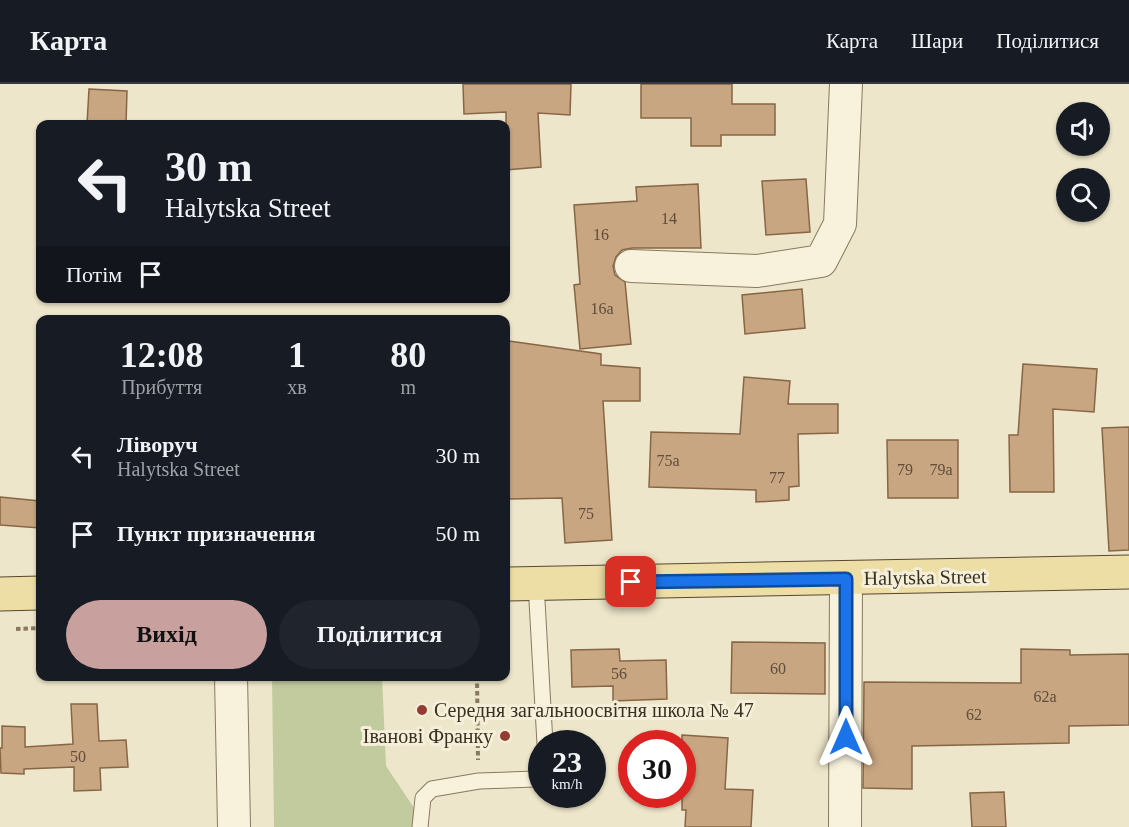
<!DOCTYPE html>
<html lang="uk">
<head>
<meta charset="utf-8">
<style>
  body { margin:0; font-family:Georgia,serif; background:#20242c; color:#f1f3f6; height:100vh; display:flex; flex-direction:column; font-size:22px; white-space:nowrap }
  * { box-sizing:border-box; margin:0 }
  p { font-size:20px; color:#9ea1a6 }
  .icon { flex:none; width:33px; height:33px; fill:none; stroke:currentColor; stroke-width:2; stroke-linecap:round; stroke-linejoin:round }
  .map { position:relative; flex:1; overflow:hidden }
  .details { position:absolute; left:36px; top:231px; width:474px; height:366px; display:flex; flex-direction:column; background:#171b24; border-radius:12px; box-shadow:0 2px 4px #0004 }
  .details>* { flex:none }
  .banner { position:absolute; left:36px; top:36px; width:474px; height:183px; border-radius:12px; box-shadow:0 2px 4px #0004; background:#171b24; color:#f1f3f6; overflow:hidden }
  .controls { position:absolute; left:1056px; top:18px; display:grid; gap:12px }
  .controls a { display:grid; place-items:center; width:54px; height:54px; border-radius:50%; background:#171b24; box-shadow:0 2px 4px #0004; font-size:30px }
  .speed { position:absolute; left:528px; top:646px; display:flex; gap:12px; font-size:30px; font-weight:700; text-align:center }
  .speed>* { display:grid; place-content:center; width:78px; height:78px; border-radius:50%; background:#171b24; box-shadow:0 2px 4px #0004; line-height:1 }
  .speed small { font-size:15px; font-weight:400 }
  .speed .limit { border:9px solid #d22; background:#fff; color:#111 }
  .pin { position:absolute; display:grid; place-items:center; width:51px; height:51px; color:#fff; margin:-26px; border-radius:12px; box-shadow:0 3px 9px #0006 }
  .me { position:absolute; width:66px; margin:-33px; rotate:0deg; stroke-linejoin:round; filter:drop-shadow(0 0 4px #0008) }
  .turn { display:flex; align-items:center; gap:21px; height:126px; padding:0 30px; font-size:27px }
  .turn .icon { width:78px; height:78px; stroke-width:2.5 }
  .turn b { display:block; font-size:42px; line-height:51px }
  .then { display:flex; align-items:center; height:57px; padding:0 30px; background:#0003; gap:12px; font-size:22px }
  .eta { display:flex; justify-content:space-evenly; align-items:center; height:102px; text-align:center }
  .eta b { font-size:36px; font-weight:700; line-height:42px }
  .primary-button { display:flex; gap:12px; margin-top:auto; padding:12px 30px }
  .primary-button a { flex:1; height:69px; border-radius:36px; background:#c8a09e; color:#111; font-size:24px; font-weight:700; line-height:69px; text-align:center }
  .primary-button a+a { background:#20242c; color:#f1f3f6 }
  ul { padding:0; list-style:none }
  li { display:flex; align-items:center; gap:18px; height:78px; padding:0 30px }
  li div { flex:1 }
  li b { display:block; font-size:22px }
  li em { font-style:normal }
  header { display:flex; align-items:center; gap:36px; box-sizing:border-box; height:84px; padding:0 30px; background:#171b24; border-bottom:2px solid #363941 }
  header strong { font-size:28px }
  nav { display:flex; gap:33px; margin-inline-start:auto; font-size:21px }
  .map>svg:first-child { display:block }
  .green { fill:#c1cb9e }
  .building { fill:#c9a682; stroke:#876646; stroke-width:1.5 }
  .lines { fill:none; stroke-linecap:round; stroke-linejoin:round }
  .lane-casing { stroke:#89795f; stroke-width:17 }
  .street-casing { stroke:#89795f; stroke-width:34 }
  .primary-casing { stroke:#574732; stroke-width:35 }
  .path { stroke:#89795f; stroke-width:4; stroke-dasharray:4.5 3; stroke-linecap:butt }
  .lane { stroke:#f8f2dd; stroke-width:15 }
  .street { stroke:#f8f2dd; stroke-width:32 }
  .primary { stroke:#eddea5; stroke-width:33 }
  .route-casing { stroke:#114b97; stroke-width:15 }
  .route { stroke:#1a73e8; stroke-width:10 }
  .poi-dot { fill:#953b32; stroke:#f5efd9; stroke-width:2 }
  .labels { text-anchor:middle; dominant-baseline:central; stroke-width:6; stroke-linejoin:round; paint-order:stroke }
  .number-label { font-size:16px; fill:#5e4e3a }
  .street-label { font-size:20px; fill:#3a3022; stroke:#f5efd9 }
  .poi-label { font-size:20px; fill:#3a3022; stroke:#f5efd9; text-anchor:start }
</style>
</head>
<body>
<header>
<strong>Карта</strong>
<nav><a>Карта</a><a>Шари</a><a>Поділитися</a></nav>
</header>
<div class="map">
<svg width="1129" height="743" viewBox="0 0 1129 743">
  <rect width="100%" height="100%" fill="#ede6ca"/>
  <polygon class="green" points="272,593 382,593 386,682 420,733 420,743 274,743"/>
  <g class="building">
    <polygon points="463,0 571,0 570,31 538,29 541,83 506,86 506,28 464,30"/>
    <polygon points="641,0 732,0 732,20 775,20 775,51 721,51 721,62 691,62 691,34 641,34"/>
    <polygon points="89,5 127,7 126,40 87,40"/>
    <polygon points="806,95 810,148 766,151 762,97"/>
    <polygon points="698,100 701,164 632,164 622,166 616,173 613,182 615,191 625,198 631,260 580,265 574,201 580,200 574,121 637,117 636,103"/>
    <polygon points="802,205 805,244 745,250 742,211"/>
    <polygon points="509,257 601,270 601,281 640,284 640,317 603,317 612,456 565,459 562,414 506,415 506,278"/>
    <polygon points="1023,280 1097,285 1094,328 1053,325 1054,408 1010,408 1009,351 1018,351"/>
    <polygon points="744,293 790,297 788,320 838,320 838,349 798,350 799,402 789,403 789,416 756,418 756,406 649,403 651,348 740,350"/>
    <polygon points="1129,343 1129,466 1109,467 1102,344"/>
    <polygon points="887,356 958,356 958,414 888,414"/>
    <polygon points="0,413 40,417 40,444 0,441"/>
    <polygon points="732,558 825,559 825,610 731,609"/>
    <polygon points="619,565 620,577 666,576 667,615 613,617 613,602 572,603 571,566"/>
    <polygon points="1021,565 1070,566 1070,571 1129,570 1129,641 1069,642 1069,659 912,662 912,705 863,704 864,598 1021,599"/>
    <polygon points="71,620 97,620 99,657 126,656 128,683 100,684 101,706 74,707 74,683 24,685 24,690 1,689 0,664 2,664 2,642 25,643 25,663 73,660"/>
    <polygon points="682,651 728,654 725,705 753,706 751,743 685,743 686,726 682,726"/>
    <polygon points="1004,708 1006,743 972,743 970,709"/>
  </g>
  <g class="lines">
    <defs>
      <g id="lane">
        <polyline points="536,499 545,660"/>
        <polyline points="420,743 423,714 432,705 479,697 535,695 542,683"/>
      </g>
      <g id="street">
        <polyline points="631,182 757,187 821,177 840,140 846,0"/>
        <polyline points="231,592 234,743"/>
        <polyline points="845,743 846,495"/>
      </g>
      <g id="primary">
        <polyline points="506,500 1129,488"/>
        <polyline points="0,510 40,509"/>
      </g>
    </defs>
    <use href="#lane" class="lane-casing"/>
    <use href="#street" class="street-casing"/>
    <use href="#primary" class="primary-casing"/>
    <g class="path">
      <polyline points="16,545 40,544"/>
      <polyline points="477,592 478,676"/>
    </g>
    <use href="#lane" class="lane"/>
    <use href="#street" class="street"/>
    <use href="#primary" class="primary"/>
  </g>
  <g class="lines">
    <defs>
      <polyline id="route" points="631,498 846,495 846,653"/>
    </defs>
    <use href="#route" class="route-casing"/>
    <use href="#route" class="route"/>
  </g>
  <g class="poi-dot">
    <circle cx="422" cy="626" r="6"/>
    <circle cx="505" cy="652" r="6"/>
  </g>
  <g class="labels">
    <g class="number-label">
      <text x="669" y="134">14</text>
      <text x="601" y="150">16</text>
      <text x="602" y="224">16а</text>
      <text x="668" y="376">75а</text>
      <text x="905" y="385">79</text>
      <text x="941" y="385">79а</text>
      <text x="777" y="393">77</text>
      <text x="586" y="429">75</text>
      <text x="778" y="584">60</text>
      <text x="619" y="589">56</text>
      <text x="1045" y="612">62а</text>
      <text x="974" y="630">62</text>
      <text x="78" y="672">50</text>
    </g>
    <g class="street-label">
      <text transform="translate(925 493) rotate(-1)">Halytska Street</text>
    </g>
    <g class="poi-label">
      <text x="434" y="626">Середня загальноосвітня школа № 47</text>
      <text x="493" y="652" text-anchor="end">Іванові Франку</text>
    </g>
  </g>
</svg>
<div class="controls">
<a><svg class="icon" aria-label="sound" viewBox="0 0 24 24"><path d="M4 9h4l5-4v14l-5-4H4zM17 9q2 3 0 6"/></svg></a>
<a><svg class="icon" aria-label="search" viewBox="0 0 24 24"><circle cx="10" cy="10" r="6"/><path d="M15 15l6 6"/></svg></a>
</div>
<div class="speed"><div>23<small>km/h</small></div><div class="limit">30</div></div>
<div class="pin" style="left:631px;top:498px;background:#d93025"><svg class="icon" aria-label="arrive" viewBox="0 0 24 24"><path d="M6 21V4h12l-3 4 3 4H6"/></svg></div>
<svg class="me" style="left:846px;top:653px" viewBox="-20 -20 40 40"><path d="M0-17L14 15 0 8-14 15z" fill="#1a73e8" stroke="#fff" stroke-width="4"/></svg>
<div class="banner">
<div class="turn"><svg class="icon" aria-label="left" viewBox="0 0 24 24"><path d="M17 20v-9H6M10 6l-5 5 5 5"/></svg><div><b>30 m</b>Halytska Street</div></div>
<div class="then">Потім<svg class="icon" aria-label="arrive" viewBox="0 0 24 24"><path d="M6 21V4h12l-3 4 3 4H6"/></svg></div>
</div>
<section class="details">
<div class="eta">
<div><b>12:08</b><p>Прибуття</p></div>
<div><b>1</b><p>хв</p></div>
<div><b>80</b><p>m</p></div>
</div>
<ul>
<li><svg class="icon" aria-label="left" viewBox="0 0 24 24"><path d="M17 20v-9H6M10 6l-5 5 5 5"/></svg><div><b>Ліворуч</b><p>Halytska Street</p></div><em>30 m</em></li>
<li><svg class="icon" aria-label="arrive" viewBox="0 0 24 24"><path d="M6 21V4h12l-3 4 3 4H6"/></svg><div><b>Пункт призначення</b></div><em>50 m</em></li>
</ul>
<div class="primary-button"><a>Вихід</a><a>Поділитися</a></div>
</section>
</div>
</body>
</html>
